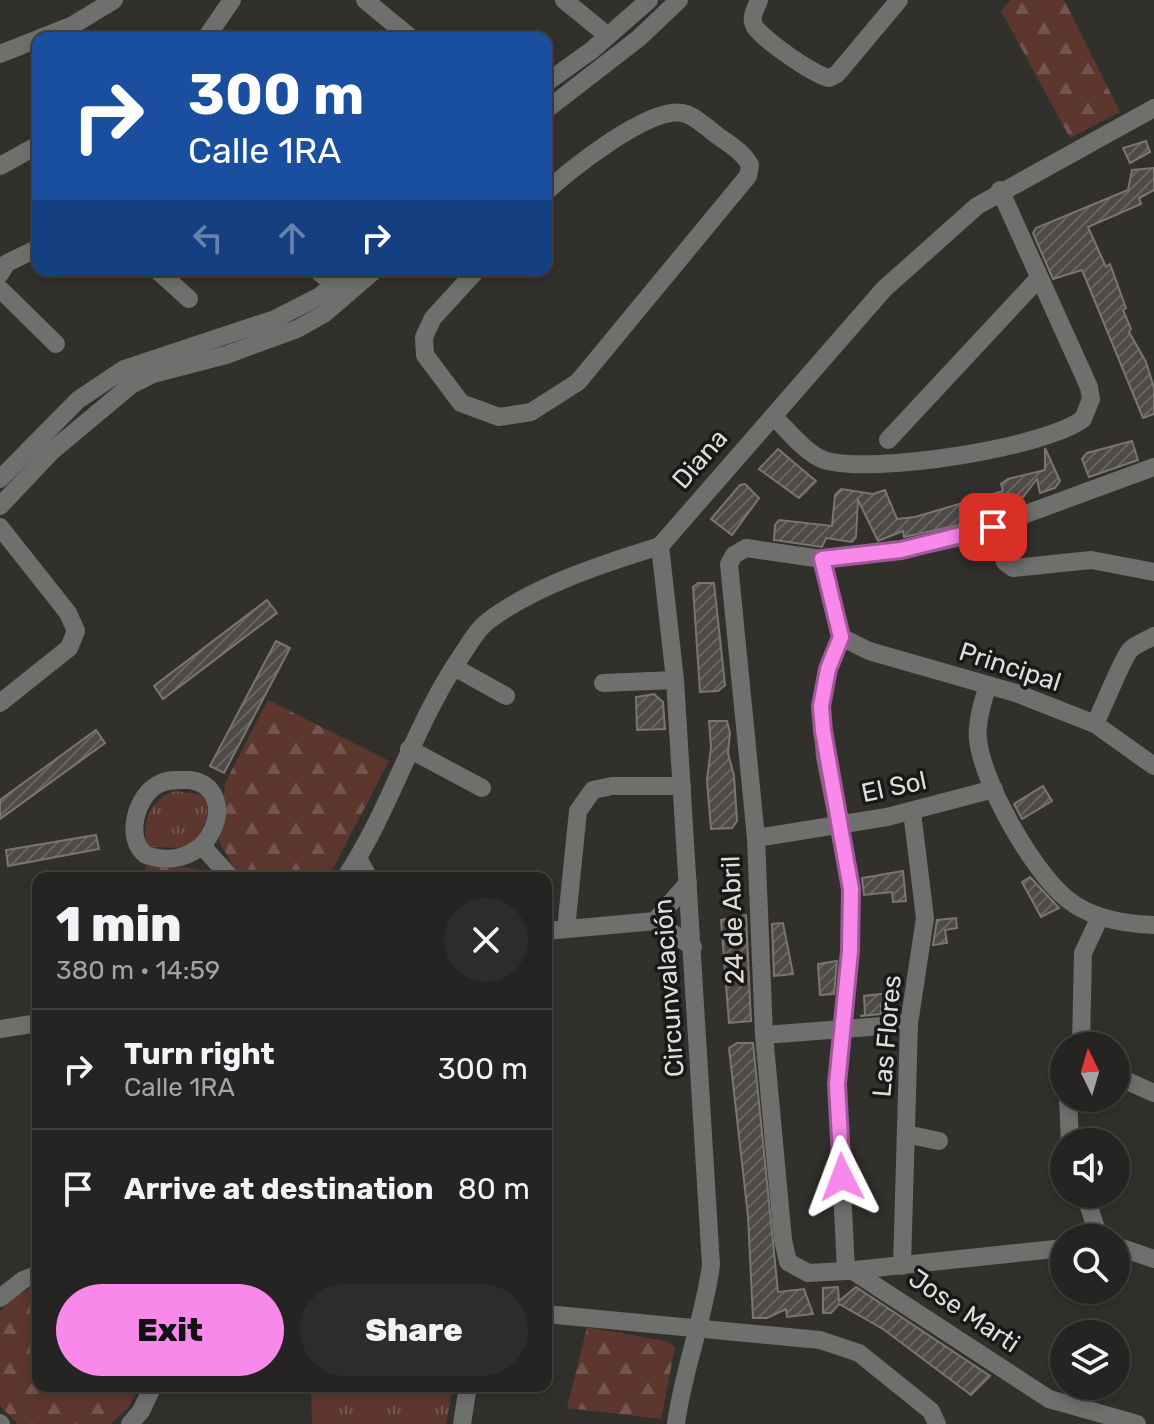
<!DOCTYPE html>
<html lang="en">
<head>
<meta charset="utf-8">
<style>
  body { margin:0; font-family:Rubik,sans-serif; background:#2e2c2a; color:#f1f3f6; height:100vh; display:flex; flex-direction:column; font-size:30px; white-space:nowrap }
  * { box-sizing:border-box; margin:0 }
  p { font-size:26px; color:#a4a4a5 }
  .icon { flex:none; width:44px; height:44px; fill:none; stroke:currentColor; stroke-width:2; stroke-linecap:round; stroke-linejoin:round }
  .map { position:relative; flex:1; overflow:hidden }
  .side { position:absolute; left:32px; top:872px; width:520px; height:520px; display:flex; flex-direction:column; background:#262422; border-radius:16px; box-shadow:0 4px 12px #0003,0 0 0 2px #424140 }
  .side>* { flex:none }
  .banner { position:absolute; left:32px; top:32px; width:520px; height:244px; border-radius:16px; box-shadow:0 4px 12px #0003,0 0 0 2px #424140; background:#1a4fa0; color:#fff; overflow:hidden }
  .needle { width:52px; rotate:355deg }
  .buttons { position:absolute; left:1050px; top:1032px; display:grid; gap:16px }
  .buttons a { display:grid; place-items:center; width:80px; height:80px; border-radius:50%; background:#262422; box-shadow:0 4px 12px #0003,0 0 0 2px #424140; font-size:40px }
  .pin { position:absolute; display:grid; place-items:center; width:68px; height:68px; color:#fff; margin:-34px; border-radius:16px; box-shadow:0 4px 12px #0006 }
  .me { position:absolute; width:88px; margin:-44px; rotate:357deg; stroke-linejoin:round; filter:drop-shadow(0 0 6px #0008) }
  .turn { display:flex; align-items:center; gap:28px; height:168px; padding:0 24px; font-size:36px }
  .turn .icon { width:104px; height:104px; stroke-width:2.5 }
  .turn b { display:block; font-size:56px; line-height:68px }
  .lanes { display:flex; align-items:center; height:76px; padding:0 24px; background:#0003; justify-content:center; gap:40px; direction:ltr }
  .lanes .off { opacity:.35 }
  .round { display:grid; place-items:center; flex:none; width:84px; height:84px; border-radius:42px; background:#2e2c2a }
  .summary { display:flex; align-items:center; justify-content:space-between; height:136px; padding:0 24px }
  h1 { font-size:48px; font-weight:800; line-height:60px }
  .button { display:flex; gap:16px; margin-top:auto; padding:16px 24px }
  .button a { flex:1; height:92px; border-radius:48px; background:#f888ea; color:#111; font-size:32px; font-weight:800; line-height:92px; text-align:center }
  .button a+a { background:#2e2c2a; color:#f1f3f6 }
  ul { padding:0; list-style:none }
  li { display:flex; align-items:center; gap:24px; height:120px; padding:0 24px; border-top:2px solid #424140 }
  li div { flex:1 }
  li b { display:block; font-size:30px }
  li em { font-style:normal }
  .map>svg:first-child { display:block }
  .grass { fill:url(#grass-tufts) }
  .forest { fill:url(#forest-firs) }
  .building { fill:url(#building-hatch); stroke:#797573; stroke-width:2 }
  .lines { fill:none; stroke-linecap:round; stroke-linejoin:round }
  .minor { stroke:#6f6f6d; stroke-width:18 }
  .route-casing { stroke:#a15898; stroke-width:20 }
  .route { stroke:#f888ea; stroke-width:14 }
  .labels { text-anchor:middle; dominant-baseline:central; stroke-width:7; stroke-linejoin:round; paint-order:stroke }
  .street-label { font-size:26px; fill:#dfdddb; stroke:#191817 }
</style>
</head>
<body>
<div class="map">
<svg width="1154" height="1424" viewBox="0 0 1154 1424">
  <defs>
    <pattern id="grass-tufts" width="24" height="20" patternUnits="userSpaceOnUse" patternTransform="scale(2)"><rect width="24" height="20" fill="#5d372e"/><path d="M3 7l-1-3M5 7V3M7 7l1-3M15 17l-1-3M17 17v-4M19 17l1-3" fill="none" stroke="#74544c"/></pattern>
    <pattern id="forest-firs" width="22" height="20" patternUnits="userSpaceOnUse" patternTransform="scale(2)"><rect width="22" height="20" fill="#5d372e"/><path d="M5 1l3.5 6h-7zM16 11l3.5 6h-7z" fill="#74544c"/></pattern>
    <pattern id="building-hatch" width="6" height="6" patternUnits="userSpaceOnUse" patternTransform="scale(2)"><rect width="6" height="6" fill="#4e4a48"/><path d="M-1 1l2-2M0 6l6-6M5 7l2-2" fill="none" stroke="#676462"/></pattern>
  </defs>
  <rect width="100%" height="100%" fill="#32302d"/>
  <g class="grass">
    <path d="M175,791L204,795C213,818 202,832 187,848L149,847C138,825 152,798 175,791Z"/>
    <polygon points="311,1386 453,1386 446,1424 312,1424"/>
  </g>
  <g class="forest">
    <polygon points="1011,0 1064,0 1120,112 1070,138 1001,11"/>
    <polygon points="268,700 389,761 328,878 240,878 219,841 225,783"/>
    <path d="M145,865C170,871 194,861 215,878H149Z"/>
    <polygon points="38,1284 38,1386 140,1386 128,1408 110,1424 18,1424 0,1406 0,1312 10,1299"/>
    <polygon points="587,1327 669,1342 675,1348 661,1419 567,1408"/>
  </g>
  <g class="building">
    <polygon points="1146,141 1150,152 1130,163 1123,148"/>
    <polygon points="1154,168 1154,190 1139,198 1141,204 1088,227 1106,267 1110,264 1126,308 1123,310 1131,329 1129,332 1146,362 1154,388 1154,414 1143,418 1082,270 1053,279 1033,233 1036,228 1128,190 1132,170"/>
    <polygon points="1132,441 1138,460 1089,477 1082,459 1087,453"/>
    <polygon points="1045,448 1060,481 1055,488 1040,493 1037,479 1023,497 1003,504 1005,509 963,524 904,537 903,531 878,541 858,500 856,537 852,542 826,538 822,547 774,540 775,525 779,520 832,526 835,495 841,489 873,494 885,490 897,519 915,517 1003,491 1001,484 1008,479 1045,470"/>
    <polygon points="778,449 816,481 799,498 759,469"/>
    <polygon points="745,484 759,498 732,535 711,519 740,485"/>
    <polygon points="698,583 714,583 725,685 718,691 700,692 693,587"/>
    <polygon points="267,600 277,613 163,699 154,686"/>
    <polygon points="276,641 290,648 224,773 210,766"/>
    <polygon points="654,694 663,702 665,729 637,730 636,697"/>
    <polygon points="709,721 727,721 730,733 728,753 734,776 737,821 732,828 711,829 707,780 711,747"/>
    <polygon points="96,730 105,743 0,819 0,800"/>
    <polygon points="1043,786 1052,801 1022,819 1014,804"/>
    <polygon points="96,835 99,849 8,866 6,850"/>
    <polygon points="903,871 906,901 893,902 892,892 864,895 862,878"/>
    <polygon points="1030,877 1059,908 1041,917 1022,882"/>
    <polygon points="746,915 751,1021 729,1023 721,920"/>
    <polygon points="956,918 957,928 945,930 947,943 933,945 937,920"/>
    <polygon points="783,923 793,974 774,976 772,924"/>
    <polygon points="837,961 834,994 820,995 818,964"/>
    <polygon points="889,993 890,1005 881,1006 881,1014 860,1016 865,1015 864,996"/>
    <polygon points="737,1043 753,1043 778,1292 804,1289 813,1314 787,1317 786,1309 767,1318 753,1318 748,1216 729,1048"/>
    <polygon points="838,1287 839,1301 856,1287 990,1376 971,1395 883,1329 839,1304 831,1313 823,1313 823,1288"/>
  </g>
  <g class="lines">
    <g class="minor">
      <polyline points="365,0 411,38"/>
      <polyline points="564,0 608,36"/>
      <path d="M759,0C756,8 750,17 754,25C759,37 815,76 829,78L837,74L899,0"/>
      <polyline points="40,38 73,25 114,0"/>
      <polyline points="206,38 232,0"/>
      <polyline points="0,54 38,39"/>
      <polyline points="546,83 592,50 649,0"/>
      <polyline points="546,110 639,38 679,0"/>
      <polyline points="0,166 38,145"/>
      <polyline points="157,270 189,299"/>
      <polyline points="317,270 334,285"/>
      <path d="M477,270L433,318L424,337L425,355L461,403L499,417L531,412L578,382L748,176L750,165C743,152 729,144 718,136C708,129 695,115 682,113C649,107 570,169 546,192"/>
      <polyline points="0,274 7,263 38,248"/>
      <polyline points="0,289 56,344"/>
      <path d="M773,416C787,429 805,453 824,460C871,475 1044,448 1083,419L1091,399L1089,387L1000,190"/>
      <polyline points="888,440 1038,279"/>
      <polyline points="0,479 78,400 124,369 275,319 320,296 352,270"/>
      <polyline points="0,506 52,451 131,385 153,374 226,355 297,329 324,314 375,270"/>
      <polyline points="0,527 68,613 76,631 69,648 0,703"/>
      <polyline points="993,527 1005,562 1013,568 1091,560 1154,572"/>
      <path d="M660,546L675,680L711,1265C704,1319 683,1370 676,1424"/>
      <polyline points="822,559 841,637 828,669 821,706 825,757 851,889 850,951 837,1084 846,1271"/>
      <polyline points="841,637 869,651 1016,693 1095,724 1154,766"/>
      <polyline points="454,667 506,696"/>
      <polyline points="603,683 675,680"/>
      <path d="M988,685C983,700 976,723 978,739C982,782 1033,872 1067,899C1090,918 1125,924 1154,925"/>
      <path d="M1095,724C1102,710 1124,655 1131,649C1137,644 1147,640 1154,636"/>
      <polyline points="409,749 482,788"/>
      <path d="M190,780C242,787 214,878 146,855C124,839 136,795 159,784C168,779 180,780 190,780Z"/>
      <polyline points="756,838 887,817 994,789"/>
      <polyline points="204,848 231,878"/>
      <polyline points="358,858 369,878"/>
      <path d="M345,878C391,809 414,725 461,656C469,645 476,630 487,622C533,586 605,563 660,546L884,289L977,206L1154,108"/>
      <polyline points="655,921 688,883"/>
      <polyline points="566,929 578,811 593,790 612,786 682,786"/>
      <polyline points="546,931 655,921 693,947"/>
      <polyline points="0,1029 38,1023"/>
      <polyline points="764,1035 909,1024"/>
      <polyline points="1081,1046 1083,953 1100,917"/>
      <polyline points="1116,1076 1154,1093"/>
      <polyline points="1068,1098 1070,1142"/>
      <polyline points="906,1134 939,1141"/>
      <polyline points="1085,1194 1099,1238"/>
      <polyline points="1116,1246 1154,1259"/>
      <polyline points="1064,1248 846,1271 808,1273 788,1262 783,1240 764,1035 756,838 729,564 734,555 746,548 822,559 901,550 966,536 1154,467"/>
      <polyline points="902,1266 909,1024 925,918 912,812"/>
      <polyline points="853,1271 1049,1399 1137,1424"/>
      <polyline points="0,1298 23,1280 38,1274"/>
      <polyline points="546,1314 820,1340 859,1353 931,1411 937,1424"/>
      <polyline points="0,1423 1,1424"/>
      <polyline points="130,1424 141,1411 153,1386"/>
      <polyline points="462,1424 468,1386"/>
    </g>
  </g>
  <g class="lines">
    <defs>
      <polyline id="route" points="842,1177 837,1084 850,951 851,889 823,731 821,706 828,669 841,637 822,559 901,550 993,527"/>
    </defs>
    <use href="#route" class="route-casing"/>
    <use href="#route" class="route"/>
  </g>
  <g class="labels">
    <g class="street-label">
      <text transform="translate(700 459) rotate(-49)">Diana</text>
      <text transform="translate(1010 667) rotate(18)">Principal</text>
      <text transform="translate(894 787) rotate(-12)">El Sol</text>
      <text transform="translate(733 920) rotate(-92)">24 de Abril</text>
      <text transform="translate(669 988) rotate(-94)">Circunvalación</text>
      <text transform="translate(887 1036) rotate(-85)">Las Flores</text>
      <text transform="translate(964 1311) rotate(34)">Jose Marti</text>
    </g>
  </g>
</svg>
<div class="buttons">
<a><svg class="needle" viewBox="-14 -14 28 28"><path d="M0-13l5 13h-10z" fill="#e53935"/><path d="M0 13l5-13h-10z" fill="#a4a4a5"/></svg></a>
<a><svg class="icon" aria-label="sound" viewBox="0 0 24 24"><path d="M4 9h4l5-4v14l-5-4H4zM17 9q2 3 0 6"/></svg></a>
<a><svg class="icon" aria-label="search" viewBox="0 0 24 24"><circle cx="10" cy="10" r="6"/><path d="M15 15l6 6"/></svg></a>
<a><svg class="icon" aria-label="layers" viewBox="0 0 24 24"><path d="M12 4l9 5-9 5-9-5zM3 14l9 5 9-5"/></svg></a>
</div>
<div class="pin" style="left:993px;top:527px;background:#d93025"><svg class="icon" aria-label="arrive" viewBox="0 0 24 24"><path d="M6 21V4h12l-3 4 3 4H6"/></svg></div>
<svg class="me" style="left:842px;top:1177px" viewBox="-20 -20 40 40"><path d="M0-17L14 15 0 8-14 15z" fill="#f888ea" stroke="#fff" stroke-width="4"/></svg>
<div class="banner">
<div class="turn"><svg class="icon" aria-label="right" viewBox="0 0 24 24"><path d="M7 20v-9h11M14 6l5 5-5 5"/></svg><div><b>300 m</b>Calle 1RA</div></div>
<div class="lanes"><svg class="icon off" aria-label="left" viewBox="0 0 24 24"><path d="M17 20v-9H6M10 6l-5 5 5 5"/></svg><svg class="icon off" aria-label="ahead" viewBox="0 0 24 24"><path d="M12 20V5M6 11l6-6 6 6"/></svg><svg class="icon" aria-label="right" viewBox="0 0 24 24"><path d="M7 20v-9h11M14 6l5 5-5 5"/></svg></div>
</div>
<section class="side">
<div class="summary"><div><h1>1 min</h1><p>380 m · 14:59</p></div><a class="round"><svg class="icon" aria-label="close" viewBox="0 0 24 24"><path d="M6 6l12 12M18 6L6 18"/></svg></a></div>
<ul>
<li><svg class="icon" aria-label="right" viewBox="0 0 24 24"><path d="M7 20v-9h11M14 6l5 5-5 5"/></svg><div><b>Turn right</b><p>Calle 1RA</p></div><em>300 m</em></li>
<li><svg class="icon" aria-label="arrive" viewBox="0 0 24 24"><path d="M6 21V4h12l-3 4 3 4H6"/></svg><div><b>Arrive at destination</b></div><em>80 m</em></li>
</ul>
<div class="button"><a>Exit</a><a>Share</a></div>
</section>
</div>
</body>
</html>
